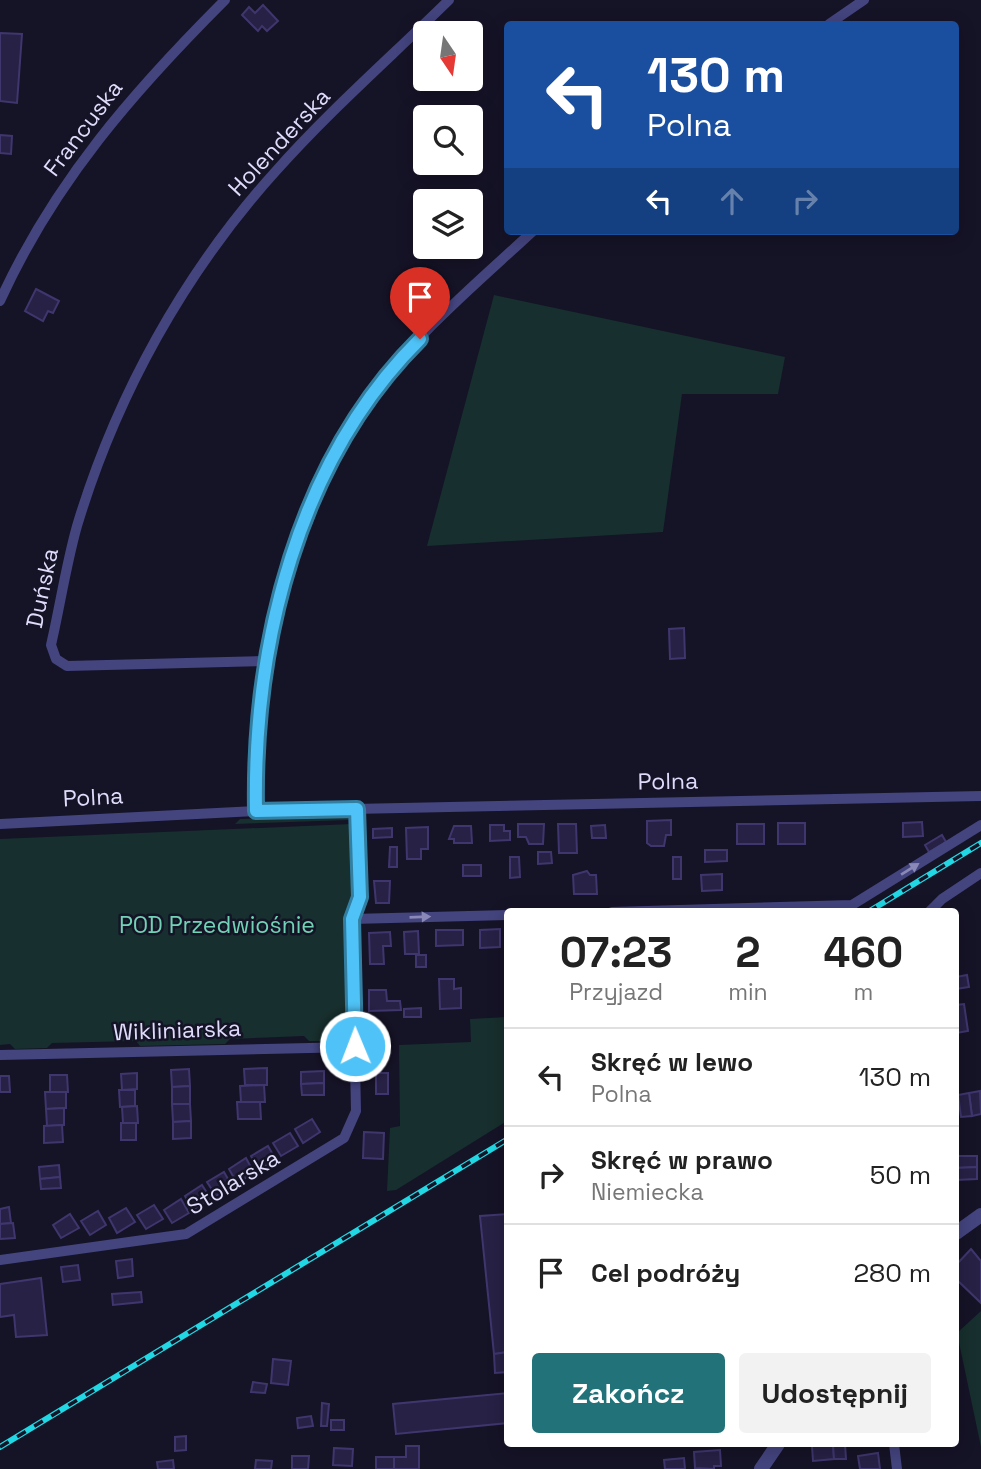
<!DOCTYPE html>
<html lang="pl">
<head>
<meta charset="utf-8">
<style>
  body { margin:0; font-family:"Space Grotesk",sans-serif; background:#f2f2f2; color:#222; height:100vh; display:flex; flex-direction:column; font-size:26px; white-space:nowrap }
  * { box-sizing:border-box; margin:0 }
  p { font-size:23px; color:#767676 }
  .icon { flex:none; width:38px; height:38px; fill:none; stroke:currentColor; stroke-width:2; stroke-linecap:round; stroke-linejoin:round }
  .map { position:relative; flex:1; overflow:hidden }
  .panel { position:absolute; left:504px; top:908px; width:455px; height:539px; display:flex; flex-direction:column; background:#fff; border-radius:7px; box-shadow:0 4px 18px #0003 }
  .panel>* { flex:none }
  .banner { position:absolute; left:504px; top:21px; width:455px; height:214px; border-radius:7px; box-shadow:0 4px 18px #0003; background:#1a4fa0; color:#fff; overflow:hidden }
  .needle { width:46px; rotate:167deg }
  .buttons { position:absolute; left:413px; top:21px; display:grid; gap:14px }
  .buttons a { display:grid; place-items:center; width:70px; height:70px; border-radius:7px; background:#fff; box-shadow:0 4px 18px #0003; font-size:35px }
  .pin { position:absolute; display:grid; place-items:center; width:60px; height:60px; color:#fff; margin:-72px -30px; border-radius:50% 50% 50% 0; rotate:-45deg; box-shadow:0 0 7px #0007 }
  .pin .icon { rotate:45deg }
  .me { position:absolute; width:77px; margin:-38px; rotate:359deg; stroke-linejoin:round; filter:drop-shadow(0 0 5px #0008) }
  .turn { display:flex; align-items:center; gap:24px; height:147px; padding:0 28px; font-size:32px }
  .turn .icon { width:91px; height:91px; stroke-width:2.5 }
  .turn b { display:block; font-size:49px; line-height:60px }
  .lanes { display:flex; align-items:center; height:66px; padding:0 28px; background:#0003; justify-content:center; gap:35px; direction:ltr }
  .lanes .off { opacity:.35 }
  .eta { display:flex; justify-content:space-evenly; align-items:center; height:119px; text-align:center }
  .eta b { font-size:42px; font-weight:800; line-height:49px }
  .action { display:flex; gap:14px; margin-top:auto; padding:14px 28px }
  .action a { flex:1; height:80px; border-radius:7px; background:#217379; color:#fff; font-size:28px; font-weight:800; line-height:80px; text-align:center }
  .action a+a { background:#f2f2f2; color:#222 }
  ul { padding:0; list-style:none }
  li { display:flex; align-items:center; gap:21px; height:98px; padding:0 28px; border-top:2px solid #e0e0e0 }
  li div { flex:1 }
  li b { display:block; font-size:26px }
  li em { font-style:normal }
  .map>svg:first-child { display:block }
  .green { fill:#172f2e }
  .building { fill:#272145; stroke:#3f366e; stroke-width:2 }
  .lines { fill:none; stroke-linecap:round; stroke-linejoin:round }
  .minor { stroke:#44447f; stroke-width:10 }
  .tertiary { stroke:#44447f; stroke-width:14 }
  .rail-casing { stroke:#20d7e3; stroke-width:6 }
  .rail { stroke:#151326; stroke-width:3.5; stroke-dasharray:10; stroke-linecap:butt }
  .oneway { fill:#8a88b7 }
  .route-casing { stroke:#337fa1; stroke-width:18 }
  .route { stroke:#4fc3f7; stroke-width:12 }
  .labels { text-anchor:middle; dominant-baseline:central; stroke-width:5; stroke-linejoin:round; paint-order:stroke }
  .street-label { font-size:23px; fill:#dfdcfb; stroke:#151326 }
  .park-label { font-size:23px; fill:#71d3b6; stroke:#151326 }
</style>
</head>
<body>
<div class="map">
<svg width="981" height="1469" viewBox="0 0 981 1469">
  <rect width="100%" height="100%" fill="#151326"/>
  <g class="green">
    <polygon points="494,295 785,357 778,394 682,394 663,532 427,546"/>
    <polygon points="346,816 349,820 235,824 240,819"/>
    <polygon points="351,824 353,825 353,898 345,914 348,1027 344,1037 335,1041 309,1041 304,1036 230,1039 225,1044 140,1046 136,1041 52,1043 47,1048 15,1049 10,1044 0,1045 0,839"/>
    <polygon points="507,1017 507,1121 396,1190 387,1191 390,1128 400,1126 399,1045 471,1042 470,1019"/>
    <polygon points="981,1311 981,1447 957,1333"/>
  </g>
  <g class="building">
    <polygon points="263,5 278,21 267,31 262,26 258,31 242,15 249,7 255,13"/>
    <polygon points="0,33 22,34 17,103 0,101"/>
    <polygon points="0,135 12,136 11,154 0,153"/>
    <polygon points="36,289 59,301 53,313 48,311 43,321 25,311"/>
    <polygon points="684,628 685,658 670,659 669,629"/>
    <polygon points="671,820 671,835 666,835 664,846 651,846 647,843 647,821"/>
    <polygon points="922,822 923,836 903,837 903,823"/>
    <rect x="778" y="823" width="27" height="21"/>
    <polygon points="518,824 544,824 543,844 529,844 526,837 518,837"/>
    <polygon points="558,824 576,824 577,853 559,853"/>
    <rect x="737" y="824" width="27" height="20"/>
    <polygon points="490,825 504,825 504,831 510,831 510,840 490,841"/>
    <polygon points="605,825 606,838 592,838 591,826"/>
    <polygon points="454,826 471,826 472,843 454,843 454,839 449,839"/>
    <polygon points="428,827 428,849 421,849 421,859 407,859 406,828"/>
    <polygon points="392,828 392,837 373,838 373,829"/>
    <polygon points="942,835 946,842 929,852 925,845"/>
    <polygon points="390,847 397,847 397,867 389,867"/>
    <polygon points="705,850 727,850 727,861 705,862"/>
    <polygon points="538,852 551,852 552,863 538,864"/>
    <polygon points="510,857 519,857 520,877 510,878"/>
    <rect x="673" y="857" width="8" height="22"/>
    <rect x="463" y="865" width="18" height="11"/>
    <polygon points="587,871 590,875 596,875 597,894 574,894 573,875"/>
    <polygon points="722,874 722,890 702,891 701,875"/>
    <polygon points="374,881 390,881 389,903 376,903"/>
    <polygon points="500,929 500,947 480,948 480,930"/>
    <polygon points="436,930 463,930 463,945 436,946"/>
    <polygon points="418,931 419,954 405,954 404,932"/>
    <polygon points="390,932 391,946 383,946 384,964 370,964 369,933"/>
    <rect x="416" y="955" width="10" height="12"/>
    <polygon points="967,975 969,987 956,989 956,977"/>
    <polygon points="439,979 454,979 454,989 461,988 461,1008 440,1009"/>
    <polygon points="369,990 386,990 387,1001 400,1001 401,1010 369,1011"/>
    <polygon points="964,1004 968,1031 956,1033 956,1005"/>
    <polygon points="421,1008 421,1017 404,1017 404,1009"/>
    <polygon points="267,1068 267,1085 245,1085 244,1069"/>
    <polygon points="189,1069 190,1086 172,1087 171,1070"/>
    <polygon points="324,1071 324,1083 301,1084 301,1072"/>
    <polygon points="137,1073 137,1089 122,1090 121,1074"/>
    <rect x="376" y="1073" width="12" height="21"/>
    <polygon points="50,1075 67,1075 68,1092 50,1092"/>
    <polygon points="0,1076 9,1076 10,1092 0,1092"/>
    <polygon points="324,1083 324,1095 302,1095 301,1084"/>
    <polygon points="264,1085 265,1102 241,1102 240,1086"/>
    <polygon points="190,1086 190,1104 172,1104 172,1087"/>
    <polygon points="119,1090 135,1090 135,1106 120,1107"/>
    <polygon points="980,1091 981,1114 972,1116 969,1093"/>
    <polygon points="45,1092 66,1092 66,1108 46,1109"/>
    <polygon points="969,1093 972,1116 961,1117 958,1095"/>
    <polygon points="237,1102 260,1102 261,1119 238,1119"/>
    <polygon points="172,1104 190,1104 191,1121 173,1122"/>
    <polygon points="137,1106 138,1123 123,1123 122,1107"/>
    <polygon points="64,1108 64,1125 47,1126 46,1109"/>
    <polygon points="312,1119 320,1132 303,1143 295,1129"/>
    <polygon points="191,1121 191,1138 173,1139 173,1122"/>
    <rect x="121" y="1123" width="15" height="17"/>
    <polygon points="62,1125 63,1142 44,1143 44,1126"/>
    <polygon points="364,1132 384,1133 383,1159 363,1158"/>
    <polygon points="290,1133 298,1146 281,1156 273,1143"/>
    <polygon points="268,1146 276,1160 259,1170 251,1156"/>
    <polygon points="956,1156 977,1156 977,1167 956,1168"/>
    <polygon points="246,1158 254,1173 237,1183 229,1169"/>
    <polygon points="59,1165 60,1177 40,1179 39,1167"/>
    <polygon points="977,1167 977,1179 956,1180 956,1168"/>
    <polygon points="224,1172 232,1186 216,1196 207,1182"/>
    <polygon points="60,1177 61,1188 41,1189 40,1179"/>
    <polygon points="202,1185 211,1199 193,1210 185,1196"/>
    <polygon points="181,1199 189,1213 172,1223 164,1210"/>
    <polygon points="154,1205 163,1219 146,1229 137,1215"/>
    <polygon points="9,1207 11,1223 0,1224 0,1209"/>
    <polygon points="126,1208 135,1222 117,1233 109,1218"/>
    <polygon points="98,1211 106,1225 90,1235 81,1221"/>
    <polygon points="70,1214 79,1228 61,1238 53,1225"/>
    <polygon points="508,1214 508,1352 494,1354 480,1216"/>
    <polygon points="13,1223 15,1238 0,1239 0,1224"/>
    <polygon points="971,1249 981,1261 981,1303 956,1279 956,1265"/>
    <polygon points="132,1259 133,1276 118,1278 116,1261"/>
    <polygon points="78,1265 80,1280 63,1282 61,1267"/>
    <polygon points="41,1278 47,1335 16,1337 14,1315 0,1317 0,1284"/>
    <polygon points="141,1292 142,1302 113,1305 112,1294"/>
    <polygon points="508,1352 508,1372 495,1373 494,1354"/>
    <polygon points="273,1359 291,1361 288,1385 271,1383"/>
    <polygon points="253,1382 267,1384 265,1393 251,1392"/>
    <polygon points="508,1393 508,1423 396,1434 393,1404"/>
    <polygon points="322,1403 329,1404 327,1426 321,1426"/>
    <polygon points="311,1416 313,1426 298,1428 297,1418"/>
    <rect x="331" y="1420" width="13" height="10"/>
    <polygon points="186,1436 186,1450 175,1451 175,1437"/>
    <polygon points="833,1444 834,1459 813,1461 812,1446"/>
    <polygon points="833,1444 845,1444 846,1459 834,1459"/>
    <polygon points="406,1446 419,1446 419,1469 394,1469 394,1457 406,1457"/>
    <polygon points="334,1448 353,1449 352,1466 333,1465"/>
    <polygon points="720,1450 721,1466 714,1466 714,1469 695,1468 694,1452"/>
    <polygon points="878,1453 880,1469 860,1469 858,1456"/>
    <polygon points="292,1456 309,1456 308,1469 292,1469"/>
    <rect x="376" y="1457" width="18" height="12"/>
    <polygon points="684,1458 685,1469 665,1469 664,1460"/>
    <polygon points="173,1460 174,1469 158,1469 157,1462"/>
    <polygon points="256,1460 272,1461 271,1469 255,1469"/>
  </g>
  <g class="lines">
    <g class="minor">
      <polyline points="829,24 864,0"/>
      <path d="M0,301C54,182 134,91 225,0"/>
      <path d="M265,661L67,666L56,659L51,645C60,606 66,565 77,526C116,396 184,273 275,172C329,111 391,57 449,0"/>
      <path d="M256,811C255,666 286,519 370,398C414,335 477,283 533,231"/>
      <polyline points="0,824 256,811 981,796"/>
      <polyline points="612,912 852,905 981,825"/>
      <polyline points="929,912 942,899 981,873"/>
      <polyline points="352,919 508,915"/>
      <polyline points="0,1055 354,1047"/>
      <polyline points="0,1260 186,1234 344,1138 356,1111 352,919 360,897 357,809"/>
      <polyline points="894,1444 897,1469"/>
    </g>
    <g class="tertiary">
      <polyline points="956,1233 981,1215"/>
      <polyline points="761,1469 778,1444"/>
    </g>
    <defs>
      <g id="rail">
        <polyline points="868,912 981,843"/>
        <polyline points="0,1447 508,1139"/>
      </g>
    </defs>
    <use href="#rail" class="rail-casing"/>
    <use href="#rail" class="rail"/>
  </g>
  <defs><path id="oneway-solid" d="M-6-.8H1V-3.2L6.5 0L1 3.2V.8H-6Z" transform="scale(1.75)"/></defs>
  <g class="oneway">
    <use href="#oneway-solid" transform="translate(910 869) rotate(-32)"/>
    <use href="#oneway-solid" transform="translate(420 917) rotate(-2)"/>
  </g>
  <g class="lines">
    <defs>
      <path id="route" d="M355,1046L352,919L360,897L357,809L256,811C253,644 298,460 420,339"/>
    </defs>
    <use href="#route" class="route-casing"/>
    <use href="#route" class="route"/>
  </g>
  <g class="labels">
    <g class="street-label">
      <text transform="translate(83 128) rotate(-53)">Francuska</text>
      <text transform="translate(279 142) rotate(-47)">Holenderska</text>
      <text transform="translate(42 588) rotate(-78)">Duńska</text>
      <text transform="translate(668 781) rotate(-1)">Polna</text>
      <text transform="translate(93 797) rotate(-3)">Polna</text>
      <text transform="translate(177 1030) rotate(-2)">Wikliniarska</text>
      <text transform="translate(233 1182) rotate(-31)">Stolarska</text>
    </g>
    <g class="park-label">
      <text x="217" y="925">POD Przedwiośnie</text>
    </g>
  </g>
</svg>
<div class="buttons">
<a><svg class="needle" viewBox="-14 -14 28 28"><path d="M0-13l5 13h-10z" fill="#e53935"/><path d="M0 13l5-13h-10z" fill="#767676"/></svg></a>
<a><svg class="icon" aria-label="search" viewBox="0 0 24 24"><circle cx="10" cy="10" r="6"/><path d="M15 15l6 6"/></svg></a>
<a><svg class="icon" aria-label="layers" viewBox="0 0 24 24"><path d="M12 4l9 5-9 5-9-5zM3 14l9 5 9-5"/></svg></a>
</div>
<div class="pin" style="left:420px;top:339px;background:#d93025"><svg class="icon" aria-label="arrive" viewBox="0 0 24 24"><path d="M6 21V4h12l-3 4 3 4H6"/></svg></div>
<svg class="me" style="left:355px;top:1046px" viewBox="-20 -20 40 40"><circle r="17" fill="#4fc3f7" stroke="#fff" stroke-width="3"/><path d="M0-11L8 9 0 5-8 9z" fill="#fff"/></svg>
<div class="banner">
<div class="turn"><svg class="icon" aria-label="left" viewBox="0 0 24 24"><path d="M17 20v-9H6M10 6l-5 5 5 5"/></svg><div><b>130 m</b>Polna</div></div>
<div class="lanes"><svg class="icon" aria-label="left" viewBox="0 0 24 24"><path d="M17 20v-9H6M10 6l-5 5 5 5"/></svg><svg class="icon off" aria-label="ahead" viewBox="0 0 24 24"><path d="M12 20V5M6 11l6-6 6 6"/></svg><svg class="icon off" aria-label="right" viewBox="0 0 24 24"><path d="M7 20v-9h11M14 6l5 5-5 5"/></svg></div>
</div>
<section class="panel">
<div class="eta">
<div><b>07:23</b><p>Przyjazd</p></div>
<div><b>2</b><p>min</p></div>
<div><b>460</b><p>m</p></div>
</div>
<ul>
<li><svg class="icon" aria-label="left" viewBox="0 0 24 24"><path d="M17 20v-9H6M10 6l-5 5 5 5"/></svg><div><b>Skręć w lewo</b><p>Polna</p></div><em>130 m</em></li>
<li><svg class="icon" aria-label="right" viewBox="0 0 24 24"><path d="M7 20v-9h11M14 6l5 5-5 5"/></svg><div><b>Skręć w prawo</b><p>Niemiecka</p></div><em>50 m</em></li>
<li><svg class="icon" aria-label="arrive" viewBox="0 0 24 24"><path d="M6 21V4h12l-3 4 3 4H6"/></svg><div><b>Cel podróży</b></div><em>280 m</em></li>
</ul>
<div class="action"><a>Zakończ</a><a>Udostępnij</a></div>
</section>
</div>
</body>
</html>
